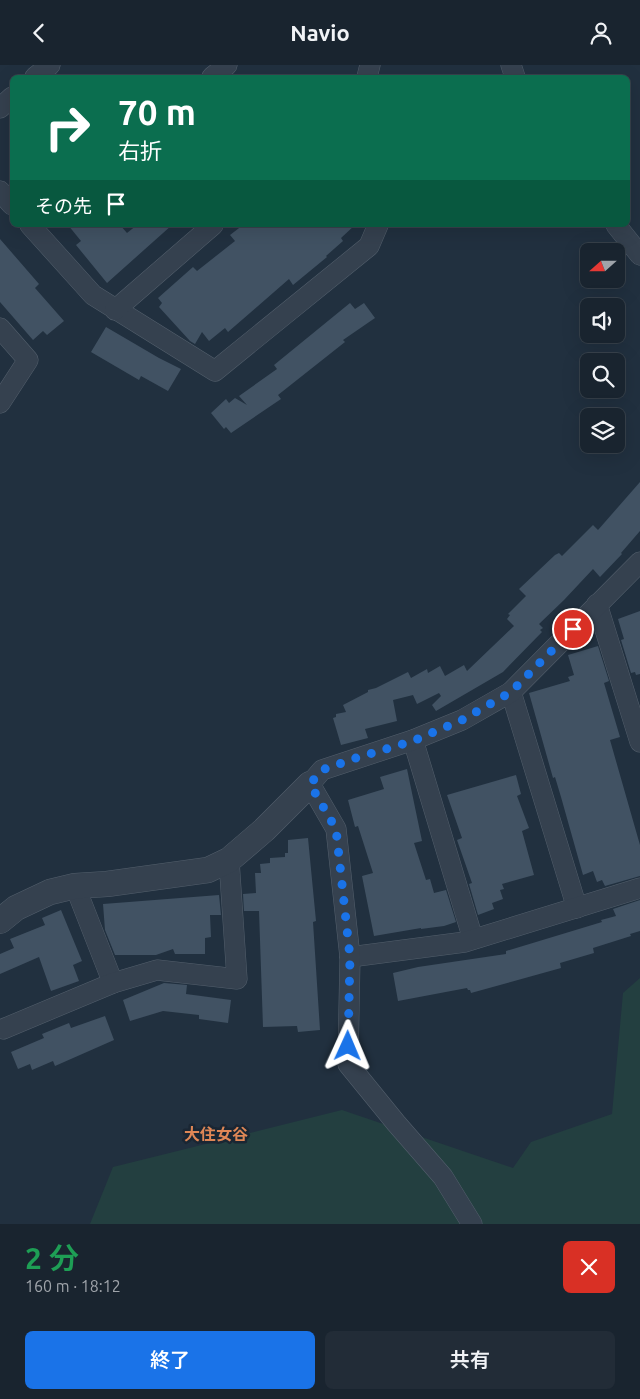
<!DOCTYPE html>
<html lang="ja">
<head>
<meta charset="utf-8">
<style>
  body { margin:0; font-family:Ubuntu,"Noto Sans JP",sans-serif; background:#222c37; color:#f1f3f6; height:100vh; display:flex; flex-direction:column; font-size:19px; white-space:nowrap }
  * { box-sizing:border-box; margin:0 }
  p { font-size:16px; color:#9fa4aa }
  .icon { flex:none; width:28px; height:28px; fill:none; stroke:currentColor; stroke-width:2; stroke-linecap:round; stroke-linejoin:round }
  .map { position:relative; height:1159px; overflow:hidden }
  .panel { display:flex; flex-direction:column; background:#19242f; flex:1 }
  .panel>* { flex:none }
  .hud { position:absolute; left:10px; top:10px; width:620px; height:152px; border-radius:8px; box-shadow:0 5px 20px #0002,0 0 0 1px #37414b; background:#0b6e4f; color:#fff; overflow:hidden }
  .needle { width:32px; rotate:249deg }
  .tools { position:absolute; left:580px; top:178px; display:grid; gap:10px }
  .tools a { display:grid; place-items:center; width:45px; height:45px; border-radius:8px; background:#19242f; box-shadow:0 5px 20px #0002,0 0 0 1px #37414b; font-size:25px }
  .pin { position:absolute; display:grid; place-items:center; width:42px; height:42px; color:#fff; margin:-21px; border:2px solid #fff; border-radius:50%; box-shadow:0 1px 5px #0007 }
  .me { position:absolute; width:55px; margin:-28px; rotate:1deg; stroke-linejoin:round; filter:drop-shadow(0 0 4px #0008) }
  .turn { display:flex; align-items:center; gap:18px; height:105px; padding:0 25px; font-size:22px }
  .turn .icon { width:65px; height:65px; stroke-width:2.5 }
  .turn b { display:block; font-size:35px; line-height:42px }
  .then { display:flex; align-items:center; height:48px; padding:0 25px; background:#0003; gap:10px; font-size:19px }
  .round { display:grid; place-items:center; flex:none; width:52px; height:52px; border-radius:8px; background:#222c37 }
  .summary { display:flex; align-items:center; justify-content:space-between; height:85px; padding:0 25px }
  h1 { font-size:30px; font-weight:600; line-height:38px; color:#1e9e55 }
  .primary-button { display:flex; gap:10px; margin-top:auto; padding:10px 25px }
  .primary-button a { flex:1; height:58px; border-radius:8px; background:#1a73e8; color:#fff; font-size:20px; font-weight:600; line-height:58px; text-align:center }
  .primary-button a+a { background:#222c37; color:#f1f3f6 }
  header { display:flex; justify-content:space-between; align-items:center; height:65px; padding:0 25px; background:#19242f; font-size:22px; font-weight:600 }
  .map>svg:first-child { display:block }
  .green { fill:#233f40 }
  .building { fill:#415263 }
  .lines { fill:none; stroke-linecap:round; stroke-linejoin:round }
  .minor-casing { stroke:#535f6c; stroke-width:21 }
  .tertiary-casing { stroke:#535f6c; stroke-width:26 }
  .minor { stroke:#35414f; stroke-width:20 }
  .tertiary { stroke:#35414f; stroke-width:25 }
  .route { stroke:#1a73e8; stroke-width:9; stroke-dasharray:0 16.2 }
  .labels { text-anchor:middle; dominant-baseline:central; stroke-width:5; stroke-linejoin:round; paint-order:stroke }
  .neighbourhood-label { font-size:16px; font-weight:bold; fill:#df8756; stroke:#1a2633 }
</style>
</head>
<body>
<header><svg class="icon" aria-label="back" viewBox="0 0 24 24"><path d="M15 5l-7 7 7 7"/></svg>Navio<svg class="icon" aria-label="person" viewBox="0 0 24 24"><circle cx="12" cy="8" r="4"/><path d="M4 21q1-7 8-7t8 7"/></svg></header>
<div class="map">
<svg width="640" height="1159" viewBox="0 0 640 1159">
  <rect width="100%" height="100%" fill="#21303f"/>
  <polygon class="green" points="640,913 640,1159 90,1159 113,1102 342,1045 513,1103 531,1077 612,1049 623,928"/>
  <g class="building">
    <polygon points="68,160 120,160 127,168 137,160 172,160 107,218 76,180 81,176"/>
    <polygon points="243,160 355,160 341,173 343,176 326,191 327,192 293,220 289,214 228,267 225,263 209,276 202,267 195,279 190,276 159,242 162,238 158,233 193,202 197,206 235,176 230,170"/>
    <polygon points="0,174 39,219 35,223 64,256 47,270 43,266 33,275 0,237"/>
    <polygon points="350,238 355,244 364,238 375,253 343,275 345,277 278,330 281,334 231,368 226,362 224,364 211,348 226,334 229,338 235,333 247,340 239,331 277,304 274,300"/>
    <polygon points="106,262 159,293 181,304 168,326 141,311 139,315 91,287"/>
    <polygon points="640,417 640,466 621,488 622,489 600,512 593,504 564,535 539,559 543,563 540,565 542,567 503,607 436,646 432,640 441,631 439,628 417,639 413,630 393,635 397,656 365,664 368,673 341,680 333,653 336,652 336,649 346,647 343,640 368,627 368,625 376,623 408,607 411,613 427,604 428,608 440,601 445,611 464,600 467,606 514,561 507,554 510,550 508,549 526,531 519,524 555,490 559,488 562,491 593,460 598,465"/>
    <polygon points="640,546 640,609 636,610 635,607 631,608 621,575 624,574 618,554"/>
    <polygon points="598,581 609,616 604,618 620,672 610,675 640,780 640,811 605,821 602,815 597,817 593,806 583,810 561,732 555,712 553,713 529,628 570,616 568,612 574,610 568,590"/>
    <polygon points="407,704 422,776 414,778 426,815 430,814 434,828 446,825 456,857 444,861 421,864 421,863 374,871 362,811 373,808 358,761 355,762 348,735 384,724 380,712"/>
    <polygon points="516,710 521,729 517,731 529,763 522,766 534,810 502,819 504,824 500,825 503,834 492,838 494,844 478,850 469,819 472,818 457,775 462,773 447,730"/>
    <polygon points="308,773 316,856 313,857 320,965 298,967 297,961 263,962 259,846 244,846 243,829 256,828 255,808 261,808 260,799 270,798 270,793 285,792 285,788 288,788 288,775"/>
    <polygon points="219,830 221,850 210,850 211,872 205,873 205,889 175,889 173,884 156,890 115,890 105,865 103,839"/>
    <polygon points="640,835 640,866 630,869 631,871 593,883 594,888 560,898 561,903 471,928 470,925 468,925 467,923 398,936 393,908 418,902 506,889 506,886 602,857 601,855 616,851 613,844"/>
    <polygon points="61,845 82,896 73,900 79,916 51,926 39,892 0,909 0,889 14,883 10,874 45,860 42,853"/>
    <polygon points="164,918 187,920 186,929 231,935 228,958 199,954 199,950 163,946 130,956 123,935"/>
    <polygon points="105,951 114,975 55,1001 53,996 32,1005 30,999 18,1004 11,987 44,973 42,969 69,958 71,963"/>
  </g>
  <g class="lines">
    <defs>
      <g id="minor">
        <polyline points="511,0 515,12"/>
        <polyline points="35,12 50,0"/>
        <polyline points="212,12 227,0"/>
        <polyline points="367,12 370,0"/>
        <polyline points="0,43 12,32"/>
        <polyline points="0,126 12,140"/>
        <polyline points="30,160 93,230 215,306 369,181 378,160"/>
        <polyline points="616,160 640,190"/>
        <polyline points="115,245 213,160"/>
        <polyline points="0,263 28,295 0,338"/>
        <polyline points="597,539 640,677"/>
        <polyline points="511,627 577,843"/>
        <polyline points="413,675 473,874"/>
        <polyline points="75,821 113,918"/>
        <polyline points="350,892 465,877 640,823"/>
        <polyline points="3,964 113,918 157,905 237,914 229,795"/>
        <polyline points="472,1159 443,1112 396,1058 348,999 350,892 336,764 310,719 322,705 413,675 462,655 511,627 640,497"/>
      </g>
      <polyline id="tertiary" points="0,856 16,843 50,827 75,821 107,819 208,805 229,795 264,765 310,719"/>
    </defs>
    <use href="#minor" class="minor-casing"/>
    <use href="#tertiary" class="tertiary-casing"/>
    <use href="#minor" class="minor"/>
    <use href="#tertiary" class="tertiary"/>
  </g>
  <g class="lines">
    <polyline class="route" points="348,981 350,892 336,764 310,719 322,705 356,693 413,676 462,655 511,627 573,564"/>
  </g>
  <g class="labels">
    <g class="neighbourhood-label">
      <text x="216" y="1069">大住女谷</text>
    </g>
  </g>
</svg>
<div class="tools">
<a><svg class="needle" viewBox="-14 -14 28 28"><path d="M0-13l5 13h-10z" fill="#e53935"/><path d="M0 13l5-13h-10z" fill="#9fa4aa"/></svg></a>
<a><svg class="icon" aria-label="sound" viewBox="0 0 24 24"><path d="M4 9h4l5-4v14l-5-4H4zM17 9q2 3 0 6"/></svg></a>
<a><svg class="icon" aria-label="search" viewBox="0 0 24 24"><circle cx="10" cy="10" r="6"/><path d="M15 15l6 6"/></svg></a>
<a><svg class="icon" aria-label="layers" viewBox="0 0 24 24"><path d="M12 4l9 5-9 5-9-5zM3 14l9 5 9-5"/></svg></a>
</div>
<div class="pin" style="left:573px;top:564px;background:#d93025"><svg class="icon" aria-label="arrive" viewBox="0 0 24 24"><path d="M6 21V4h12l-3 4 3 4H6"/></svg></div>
<svg class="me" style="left:348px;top:981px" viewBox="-20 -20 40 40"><path d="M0-17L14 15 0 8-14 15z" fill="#1a73e8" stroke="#fff" stroke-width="4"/></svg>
<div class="hud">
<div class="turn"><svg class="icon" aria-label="right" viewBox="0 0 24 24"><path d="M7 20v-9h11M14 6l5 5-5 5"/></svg><div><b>70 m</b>右折</div></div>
<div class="then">その先<svg class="icon" aria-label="arrive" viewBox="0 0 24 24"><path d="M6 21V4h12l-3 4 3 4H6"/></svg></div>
</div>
</div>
<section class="panel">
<div class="summary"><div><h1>2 分</h1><p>160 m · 18:12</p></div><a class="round" style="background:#d93025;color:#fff"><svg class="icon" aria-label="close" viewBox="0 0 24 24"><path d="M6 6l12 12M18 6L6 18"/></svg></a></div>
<div class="primary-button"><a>終了</a><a>共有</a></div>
</section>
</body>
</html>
